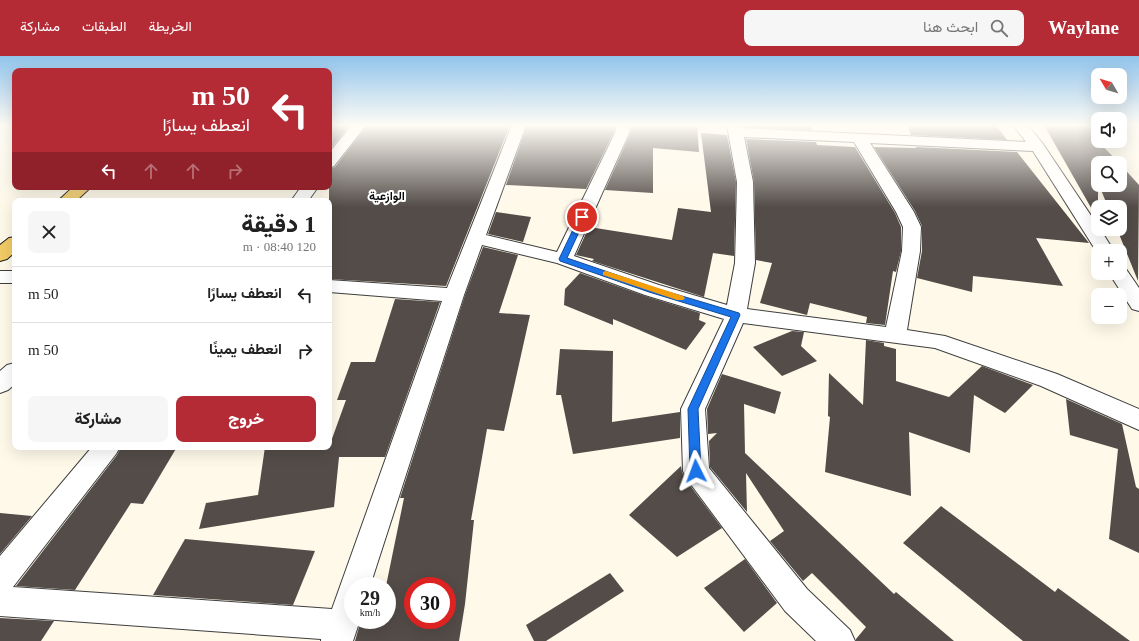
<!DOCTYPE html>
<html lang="ar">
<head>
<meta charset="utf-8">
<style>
  body { margin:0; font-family:"Times New Roman",Vazirmatn,serif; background:#f6f6f6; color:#222; direction:rtl; height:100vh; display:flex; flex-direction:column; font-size:15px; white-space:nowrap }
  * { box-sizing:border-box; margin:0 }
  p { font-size:13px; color:#767676 }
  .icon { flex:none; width:22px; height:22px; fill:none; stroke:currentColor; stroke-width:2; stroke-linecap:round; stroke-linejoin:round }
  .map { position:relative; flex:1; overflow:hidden; direction:ltr }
  .panel { position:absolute; left:12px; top:142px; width:320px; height:252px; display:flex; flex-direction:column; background:#fff; border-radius:8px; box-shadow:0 4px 16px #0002; direction:rtl }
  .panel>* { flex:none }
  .hud { position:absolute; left:12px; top:12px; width:320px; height:122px; border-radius:8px; box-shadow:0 4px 16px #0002; direction:rtl; background:#b42a35; color:#fff; overflow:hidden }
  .needle { width:26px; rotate:308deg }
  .tools { position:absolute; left:1091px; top:12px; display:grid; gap:8px }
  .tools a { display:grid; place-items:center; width:36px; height:36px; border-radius:8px; background:#fff; box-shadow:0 4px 16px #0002; font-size:20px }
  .speed { position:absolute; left:344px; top:521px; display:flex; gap:8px; font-size:20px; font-weight:700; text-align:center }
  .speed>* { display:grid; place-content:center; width:52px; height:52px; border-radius:50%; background:#fff; box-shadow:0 4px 16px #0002; line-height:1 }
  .speed small { font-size:10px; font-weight:400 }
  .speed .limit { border:6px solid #d22; background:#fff; color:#111 }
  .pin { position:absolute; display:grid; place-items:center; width:34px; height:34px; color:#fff; margin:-17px; border:2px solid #fff; border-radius:50%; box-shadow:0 1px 4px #0007 }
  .me { position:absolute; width:44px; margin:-22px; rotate:357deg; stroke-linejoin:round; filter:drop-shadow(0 0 3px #0008) }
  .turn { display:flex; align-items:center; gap:14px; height:84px; padding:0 16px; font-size:18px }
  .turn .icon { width:52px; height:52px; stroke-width:2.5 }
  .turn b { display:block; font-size:28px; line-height:34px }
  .lanes { display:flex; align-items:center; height:38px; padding:0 16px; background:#0003; justify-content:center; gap:20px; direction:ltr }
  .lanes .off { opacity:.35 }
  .round { display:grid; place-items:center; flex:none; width:42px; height:42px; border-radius:8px; background:#f6f6f6 }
  .head { display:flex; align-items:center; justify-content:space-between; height:68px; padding:0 16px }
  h1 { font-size:24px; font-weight:800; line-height:30px }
  .button { display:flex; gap:8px; margin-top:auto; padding:8px 16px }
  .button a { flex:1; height:46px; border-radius:8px; background:#b42a35; color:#fff; font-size:16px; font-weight:800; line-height:46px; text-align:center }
  .button a+a { background:#f6f6f6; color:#222 }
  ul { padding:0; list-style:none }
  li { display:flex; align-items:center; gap:12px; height:56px; padding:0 16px; border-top:1px solid #e0e0e0 }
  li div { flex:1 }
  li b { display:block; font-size:15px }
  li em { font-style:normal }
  header { display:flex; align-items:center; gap:24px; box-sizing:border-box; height:56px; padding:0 20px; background:#b42a35; color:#fff }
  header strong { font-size:19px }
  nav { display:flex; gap:22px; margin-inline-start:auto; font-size:14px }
  .search { width:280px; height:36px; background:#f6f6f6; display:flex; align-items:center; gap:10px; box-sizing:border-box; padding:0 14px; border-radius:8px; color:#767676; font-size:15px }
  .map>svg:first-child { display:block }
  .building { fill:#534c48; fill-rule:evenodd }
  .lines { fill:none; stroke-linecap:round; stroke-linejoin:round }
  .minor-casing { stroke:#3e3e3e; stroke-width:2 }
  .major-casing { stroke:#1c1c1c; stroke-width:2 }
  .minor { fill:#fff; fill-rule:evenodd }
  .major { fill:#f2cb65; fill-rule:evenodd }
  .route { fill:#1a73e8; stroke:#114b97 }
  .slow { fill:#f59e0b }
  .labels { text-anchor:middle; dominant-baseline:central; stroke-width:4; stroke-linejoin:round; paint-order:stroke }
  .far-district-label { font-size:12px; font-weight:bold; fill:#0b0b0b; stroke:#fff }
</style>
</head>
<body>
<header>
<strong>Waylane</strong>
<div class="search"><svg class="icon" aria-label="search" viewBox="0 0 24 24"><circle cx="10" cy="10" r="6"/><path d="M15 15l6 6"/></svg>ابحث هنا</div>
<nav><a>الخريطة</a><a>الطبقات</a><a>مشاركة</a></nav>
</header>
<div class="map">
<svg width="1139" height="585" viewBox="0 0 1139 585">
  <rect width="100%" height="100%" fill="#fef9e9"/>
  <g class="building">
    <polygon points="329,69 350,69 329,95"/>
    <polygon points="367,69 510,69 446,230 329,223 329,113 335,111"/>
    <polygon points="527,69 615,69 614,76 586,133 506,129"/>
    <polygon points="632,69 697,69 699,96 653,92 653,137 605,134 630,78"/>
    <polygon points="745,69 811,69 812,74 745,71"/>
    <polygon points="907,69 996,69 1007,84 911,79"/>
    <polygon points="1044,69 1088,69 1098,85 1119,107 1098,107 1098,164"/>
    <polygon points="701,77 727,79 736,126 734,200 713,197 704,241 592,205 594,203 576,199 589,171 672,184 678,152 711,156"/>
    <polygon points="746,83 816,86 817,89 855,91 895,157 901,171 901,195 896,216 893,215 885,269 866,267 867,261 810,247 807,259 760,247 772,207 756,204 754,126"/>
    <polygon points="874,91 916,92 916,91 1017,96 1089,187 1036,182 1063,230 973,220 972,236 917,222 922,195 922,170 915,155"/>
    <polygon points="1120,108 1139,129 1138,225 1117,173 1120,173 1120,151 1108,151 1099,129 1120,129"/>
    <polygon points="496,156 531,161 523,186 488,178"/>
    <path d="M483,191L518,199L499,257L530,259L504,375L487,373L471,464H474L465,548L459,585H355L361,564H387V530H386L404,442H400L465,239ZM413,530H447V564H413Z"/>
    <polygon points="580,217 645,240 700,257 699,264 706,267 686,294 613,263 613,269 564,249 565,233"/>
    <polygon points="395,243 440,246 385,401 339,401 334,451 199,473 206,447 258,439 265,391 329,391 346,344 337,344 351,306 375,306"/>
    <polygon points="792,275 804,276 801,290 817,305 782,320 753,291"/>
    <polygon points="866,284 884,287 884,290 896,293 896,325 949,341 982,310 1033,329 1005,357 974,339 970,397 909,376 911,440 825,416 830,361 828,360 829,317 863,349"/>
    <polygon points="560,293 613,295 612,366 680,356 680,382 573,398 561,339 556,339"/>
    <polygon points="722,318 781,336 775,358 744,348 745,397 894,538 896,536 954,585 856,585 856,583 866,571 812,517 803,525 770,485 784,475 746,417 747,456 710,411 709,385 717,377 708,378 707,353"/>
    <polygon points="1066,343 1122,368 1136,431 1139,433 1139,497 1109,483 1118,393 1070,379"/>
    <polygon points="121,391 177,391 143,448 131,447 75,534 16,530 117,399"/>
    <polygon points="681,410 682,416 686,424 722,472 677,501 629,459"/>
    <polygon points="941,450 1055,536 1058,532 1130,585 1023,585 903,487"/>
    <polygon points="0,457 32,460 0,498"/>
    <polygon points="185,483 315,495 293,549 153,539"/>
    <polygon points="745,503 777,547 744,576 704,532"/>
    <polygon points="610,517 624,535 546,585 534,585 526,569"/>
    <polygon points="0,562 54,565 41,585 0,585"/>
  </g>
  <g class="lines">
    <defs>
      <g id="minor">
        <polygon points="352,69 366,69 334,110 329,112 329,97"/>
        <path d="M512,69H526L486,179L557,196L615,77L617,69H631L629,77L574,200L659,229L727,249L735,207L737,126L727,69H741L742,72L1026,86L1013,69H1028L1043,88L1098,170V173H1100L1114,195H1098V198L1033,95L870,87L914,156L921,171L920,195L907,274L945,280L1057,318L1139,353V374L1041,330L935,292L743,267L705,353L709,412L807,533L850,574L855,585H816L785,555L687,423L683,415L681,353L724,263L645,239L557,207L482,189L464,239L370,530H353V564H360L353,585H321V583L0,560V500L92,391H120L116,398L13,531L332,553L442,245L329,236V224L447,232ZM744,81L854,86L896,156L903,171L902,195L886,271L747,253L755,207L753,126Z"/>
        <polygon points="301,131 318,131 308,145 291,145"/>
        <polygon points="1120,211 1126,213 1139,232 1139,255 1132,253 1109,217 1120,217"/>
        <rect x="0" y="215" width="15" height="12"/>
        <polygon points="15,307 15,328 8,334 0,337 0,315 7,309"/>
      </g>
      <g id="major">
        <polygon points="73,131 91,131 76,145 58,145"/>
        <polygon points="15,181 15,196 7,203 0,205 0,189 9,182"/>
      </g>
    </defs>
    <use href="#minor" class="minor-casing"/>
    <use href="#major" class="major-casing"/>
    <use href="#minor" class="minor"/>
    <use href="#major" class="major"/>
  </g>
  <linearGradient id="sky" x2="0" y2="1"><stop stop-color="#91c4ec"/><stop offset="0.46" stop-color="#fffcf5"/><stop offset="1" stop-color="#fffcf5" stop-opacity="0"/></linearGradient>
  <rect width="1139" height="151" fill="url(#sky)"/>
  <polygon class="route" points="580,159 585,159 586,161 567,202 655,232 739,257 740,259 698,353 701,415 700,418 696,419 692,418 690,415 688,353 731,261 649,236 560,205 559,203"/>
  <polygon class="slow" points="606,215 683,240 685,242 683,244 677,244 603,219 603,216"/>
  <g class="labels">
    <g class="far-district-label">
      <text x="387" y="140">الوازعية</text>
    </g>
  </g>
</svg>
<div class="tools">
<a><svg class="needle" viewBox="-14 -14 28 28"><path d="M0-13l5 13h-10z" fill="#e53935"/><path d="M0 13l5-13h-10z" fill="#767676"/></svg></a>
<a><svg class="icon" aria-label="sound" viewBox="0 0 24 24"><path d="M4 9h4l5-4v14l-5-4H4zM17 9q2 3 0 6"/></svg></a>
<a><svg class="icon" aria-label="search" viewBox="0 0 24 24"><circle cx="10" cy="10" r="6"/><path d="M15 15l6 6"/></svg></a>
<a><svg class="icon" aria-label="layers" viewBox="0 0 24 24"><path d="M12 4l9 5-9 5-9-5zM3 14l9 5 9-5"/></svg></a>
<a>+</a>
<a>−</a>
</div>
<div class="speed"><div>29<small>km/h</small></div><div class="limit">30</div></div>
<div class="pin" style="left:582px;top:161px;background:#d93025"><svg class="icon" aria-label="arrive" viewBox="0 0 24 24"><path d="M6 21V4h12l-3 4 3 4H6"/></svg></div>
<svg class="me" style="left:696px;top:415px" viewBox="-20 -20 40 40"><path d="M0-17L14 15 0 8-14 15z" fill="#1a73e8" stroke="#fff" stroke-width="4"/></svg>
<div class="hud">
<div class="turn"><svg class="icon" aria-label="left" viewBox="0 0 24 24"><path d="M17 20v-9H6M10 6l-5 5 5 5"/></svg><div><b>50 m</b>انعطف يسارًا</div></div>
<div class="lanes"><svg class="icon" aria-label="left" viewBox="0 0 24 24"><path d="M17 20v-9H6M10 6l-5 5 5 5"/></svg><svg class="icon off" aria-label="ahead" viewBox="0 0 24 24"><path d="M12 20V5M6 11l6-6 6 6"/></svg><svg class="icon off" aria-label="ahead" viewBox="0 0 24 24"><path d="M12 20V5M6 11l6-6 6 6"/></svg><svg class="icon off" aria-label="right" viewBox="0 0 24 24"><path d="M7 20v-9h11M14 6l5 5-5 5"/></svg></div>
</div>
<section class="panel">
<div class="head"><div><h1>1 دقيقة</h1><p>120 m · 08:40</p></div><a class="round"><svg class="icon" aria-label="close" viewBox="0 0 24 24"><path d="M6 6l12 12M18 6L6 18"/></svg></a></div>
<ul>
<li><svg class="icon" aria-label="left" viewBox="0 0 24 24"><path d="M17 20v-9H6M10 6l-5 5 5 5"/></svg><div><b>انعطف يسارًا</b></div><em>50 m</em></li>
<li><svg class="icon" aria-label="right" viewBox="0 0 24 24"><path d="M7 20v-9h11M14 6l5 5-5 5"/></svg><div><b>انعطف يمينًا</b></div><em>50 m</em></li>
</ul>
<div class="button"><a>خروج</a><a>مشاركة</a></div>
</section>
</div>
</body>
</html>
